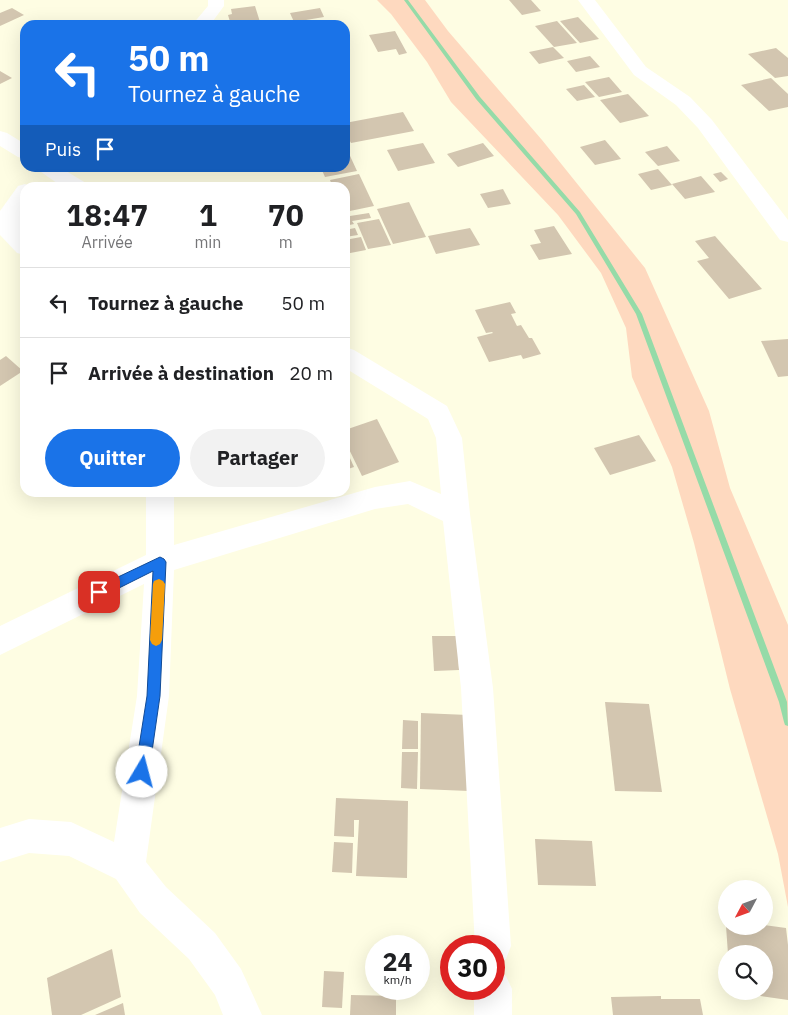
<!DOCTYPE html>
<html lang="fr">
<head>
<meta charset="utf-8">
<style>
  body { margin:0; font-family:"IBM Plex Sans",sans-serif; background:#f2f2f2; color:#202124; height:100vh; display:flex; flex-direction:column; font-size:19px; white-space:nowrap }
  * { box-sizing:border-box; margin:0 }
  p { font-size:16px; color:#757577 }
  .icon { flex:none; width:28px; height:28px; fill:none; stroke:currentColor; stroke-width:2; stroke-linecap:round; stroke-linejoin:round }
  .map { position:relative; flex:1; overflow:hidden }
  .sheet { position:absolute; left:20px; top:182px; width:330px; height:315px; display:flex; flex-direction:column; background:#fff; border-radius:15px; box-shadow:0 5px 20px #0002 }
  .sheet>* { flex:none }
  .top-card { position:absolute; left:20px; top:20px; width:330px; height:152px; border-radius:15px; box-shadow:0 5px 20px #0002; background:#1a73e8; color:#fff; overflow:hidden }
  .needle { width:32px; rotate:229deg }
  .buttons { position:absolute; left:718px; top:880px; display:grid; gap:10px }
  .buttons a { display:grid; place-items:center; width:55px; height:55px; border-radius:50%; background:#fff; box-shadow:0 5px 20px #0002; font-size:25px }
  .speed { position:absolute; left:365px; top:935px; display:flex; gap:10px; font-size:25px; font-weight:700; text-align:center }
  .speed>* { display:grid; place-content:center; width:65px; height:65px; border-radius:50%; background:#fff; box-shadow:0 5px 20px #0002; line-height:1 }
  .speed small { font-size:12px; font-weight:400 }
  .speed .limit { border:8px solid #d22; background:#fff; color:#111 }
  .pin { position:absolute; display:grid; place-items:center; width:42px; height:42px; color:#fff; margin:-21px; border-radius:10px; box-shadow:0 2px 8px #0006 }
  .me { position:absolute; width:55px; margin:-28px; rotate:8deg; stroke-linejoin:round; filter:drop-shadow(0 0 4px #0008) }
  .turn { display:flex; align-items:center; gap:18px; height:105px; padding:0 25px; font-size:22px }
  .turn .icon { width:65px; height:65px; stroke-width:2.5 }
  .turn b { display:block; font-size:35px; line-height:42px }
  .then { display:flex; align-items:center; height:48px; padding:0 25px; background:#0003; gap:10px; font-size:19px }
  .eta { display:flex; justify-content:space-evenly; align-items:center; height:85px; text-align:center }
  .eta b { font-size:30px; font-weight:800; line-height:35px }
  .primary-button { display:flex; gap:10px; margin-top:auto; padding:10px 25px }
  .primary-button a { flex:1; height:58px; border-radius:30px; background:#1a73e8; color:#fff; font-size:20px; font-weight:800; line-height:58px; text-align:center }
  .primary-button a+a { background:#f2f2f2; color:#202124 }
  ul { padding:0; list-style:none }
  li { display:flex; align-items:center; gap:15px; height:70px; padding:0 25px; border-top:1px solid #e0e0e0 }
  li div { flex:1 }
  li b { display:block; font-size:19px }
  li em { font-style:normal }
  .map>svg:first-child { display:block }
  .green { fill:#fed9bf }
  .lines { fill:none; stroke-linecap:round; stroke-linejoin:round }
  .stream { fill:#95dba8; fill-rule:evenodd }
  .building { fill:#d3c6b0 }
  .minor { fill:#fff; fill-rule:evenodd }
  .route { fill:#1a73e8; stroke:#114b97 }
  .slow { fill:#f59e0b }
</style>
</head>
<body>
<div class="map">
<svg width="788" height="1015" viewBox="0 0 788 1015">
  <rect width="100%" height="100%" fill="#fefde3"/>
  <polygon class="green" points="377,0 425,0 448,31 542,140 645,268 709,411 730,488 788,625 788,907 778,854 730,689 694,543 672,467 632,377 626,328 601,273 558,215 451,102 427,62 391,14"/>
  <g class="lines">
    <polygon class="stream" points="404,0 408,0 480,97 580,212 642,314 787,702 788,726 785,725 784,722 779,702 636,314 576,214 476,99"/>
  </g>
  <g class="building">
    <polygon points="509,0 531,0 541,11 522,15"/>
    <polygon points="255,6 260,22 231,25 228,15 232,14 231,9"/>
    <polygon points="12,8 24,15 0,26 0,13"/>
    <polygon points="320,8 324,17 294,22 290,13"/>
    <polygon points="578,17 599,39 580,43 560,21"/>
    <polygon points="557,21 577,43 554,47 535,26"/>
    <polygon points="395,31 407,53 399,55 396,49 378,52 369,35"/>
    <polygon points="553,47 564,58 539,64 529,52"/>
    <polygon points="776,48 788,58 788,76 775,78 748,54"/>
    <polygon points="590,56 600,67 576,72 567,61"/>
    <polygon points="0,71 12,78 0,84"/>
    <polygon points="609,77 622,92 599,97 585,82"/>
    <polygon points="771,78 788,94 788,107 769,111 741,85"/>
    <polygon points="584,85 595,97 577,101 566,89"/>
    <polygon points="628,94 649,116 620,123 600,100"/>
    <polygon points="403,112 414,131 351,143 345,132 345,123"/>
    <polygon points="605,140 621,159 595,165 580,147"/>
    <polygon points="423,143 435,163 398,171 387,150"/>
    <polygon points="483,143 494,156 458,167 447,154"/>
    <polygon points="345,145 357,171 325,177 321,168 345,168"/>
    <polygon points="667,146 680,161 658,166 645,152"/>
    <polygon points="658,169 672,185 651,190 638,174"/>
    <polygon points="721,172 728,179 720,182 713,174"/>
    <polygon points="359,174 374,206 345,212 345,188 333,188 330,180"/>
    <polygon points="701,176 715,192 685,199 672,184"/>
    <polygon points="503,189 511,204 488,208 480,194"/>
    <polygon points="409,202 426,237 393,244 377,209"/>
    <polygon points="369,213 371,218 352,221 354,224 345,226 345,215 349,214 350,216"/>
    <polygon points="379,219 391,245 368,249 357,223"/>
    <polygon points="554,226 572,254 539,260 530,245 541,243 534,230"/>
    <polygon points="355,228 358,235 345,237 345,230"/>
    <polygon points="470,228 480,245 436,254 428,236"/>
    <polygon points="715,236 729,252 762,289 729,299 697,261 709,258 695,241"/>
    <polygon points="361,237 366,250 345,254 345,240"/>
    <polygon points="510,302 516,313 511,314 517,326 521,325 529,338 532,338 541,354 523,359 521,355 489,362 477,337 493,333 492,332 486,333 475,310"/>
    <polygon points="788,339 788,376 778,377 761,341"/>
    <polygon points="6,356 23,371 0,386 0,360"/>
    <polygon points="377,419 399,462 362,476 345,441 345,430"/>
    <polygon points="639,435 656,461 610,475 594,448"/>
    <polygon points="345,447 354,467 345,470"/>
    <polygon points="432,636 457,636 459,670 434,671"/>
    <polygon points="605,702 649,704 662,792 615,791"/>
    <polygon points="421,713 468,715 469,791 420,789"/>
    <polygon points="403,720 418,721 418,749 402,749"/>
    <polygon points="402,752 418,752 417,789 401,788"/>
    <polygon points="336,798 408,801 407,878 356,876 359,820 354,820 354,837 334,836"/>
    <polygon points="535,839 592,841 596,886 538,885"/>
    <polygon points="334,842 353,843 352,873 332,872"/>
    <polygon points="764,925 786,928 788,945 788,1000 734,992 764,991 764,954 728,954 726,926 764,926"/>
    <polygon points="112,949 121,997 81,1015 52,1015 47,978"/>
    <polygon points="324,971 344,972 342,1008 322,1007"/>
    <polygon points="351,995 396,996 396,1015 350,1015"/>
    <polygon points="661,996 661,999 700,999 703,1015 613,1015 611,997"/>
    <polygon points="123,1003 125,1015 95,1015"/>
  </g>
  <g class="lines">
    <g class="minor">
      <polygon points="208,0 224,0 224,6 210,25 192,25 208,6"/>
      <polygon points="578,0 595,0 646,67 690,97 712,120 788,220 788,242 780,240 698,128 676,105 634,75"/>
      <polygon points="0,131 7,133 25,144 25,159 18,157 0,146"/>
      <polygon points="38,168 61,168 86,183 89,188 64,188 41,172"/>
      <polygon points="25,184 33,188 25,188 25,206 22,211 22,233 25,236 25,255 17,253 0,235 0,211 18,186"/>
      <polygon points="345,347 354,350 447,406 462,438 470,514 493,688 511,946 506,959 494,964 494,946 475,946 461,688 443,521 408,504 375,509 174,570 169,696 146,862 166,887 215,933 241,969 262,1015 223,1015 215,995 189,959 140,913 116,879 69,856 29,853 0,862 0,828 29,819 71,822 114,842 137,696 144,584 0,655 0,626 146,555 146,492 174,492 174,545 375,487 410,481 441,494 436,438 428,419 345,368"/>
      <polygon points="494,970 506,976 512,989 512,1015 474,1015 474,989 494,989"/>
    </g>
  </g>
  <polygon class="route" points="160,557 164,559 166,562 160,696 149,772 147,777 142,779 137,777 135,772 147,696 153,571 99,598 95,596 93,592 95,588"/>
  <polygon class="slow" points="159,579 163,581 165,584 162,640 160,644 156,646 152,644 150,640 153,584 154,581"/>
</svg>
<div class="buttons">
<a><svg class="needle" viewBox="-14 -14 28 28"><path d="M0-13l5 13h-10z" fill="#e53935"/><path d="M0 13l5-13h-10z" fill="#757577"/></svg></a>
<a><svg class="icon" aria-label="search" viewBox="0 0 24 24"><circle cx="10" cy="10" r="6"/><path d="M15 15l6 6"/></svg></a>
</div>
<div class="speed"><div>24<small>km/h</small></div><div class="limit">30</div></div>
<div class="pin" style="left:99px;top:592px;background:#d93025"><svg class="icon" aria-label="arrive" viewBox="0 0 24 24"><path d="M6 21V4h12l-3 4 3 4H6"/></svg></div>
<svg class="me" style="left:142px;top:772px" viewBox="-20 -20 40 40"><circle r="19" fill="#fff"/><path d="M0-13L10 11 0 6-10 11z" fill="#1a73e8"/></svg>
<div class="top-card">
<div class="turn"><svg class="icon" aria-label="left" viewBox="0 0 24 24"><path d="M17 20v-9H6M10 6l-5 5 5 5"/></svg><div><b>50 m</b>Tournez à gauche</div></div>
<div class="then">Puis<svg class="icon" aria-label="arrive" viewBox="0 0 24 24"><path d="M6 21V4h12l-3 4 3 4H6"/></svg></div>
</div>
<section class="sheet">
<div class="eta">
<div><b>18:47</b><p>Arrivée</p></div>
<div><b>1</b><p>min</p></div>
<div><b>70</b><p>m</p></div>
</div>
<ul>
<li><svg class="icon" aria-label="left" viewBox="0 0 24 24"><path d="M17 20v-9H6M10 6l-5 5 5 5"/></svg><div><b>Tournez à gauche</b></div><em>50 m</em></li>
<li><svg class="icon" aria-label="arrive" viewBox="0 0 24 24"><path d="M6 21V4h12l-3 4 3 4H6"/></svg><div><b>Arrivée à destination</b></div><em>20 m</em></li>
</ul>
<div class="primary-button"><a>Quitter</a><a>Partager</a></div>
</section>
</div>
</body>
</html>
